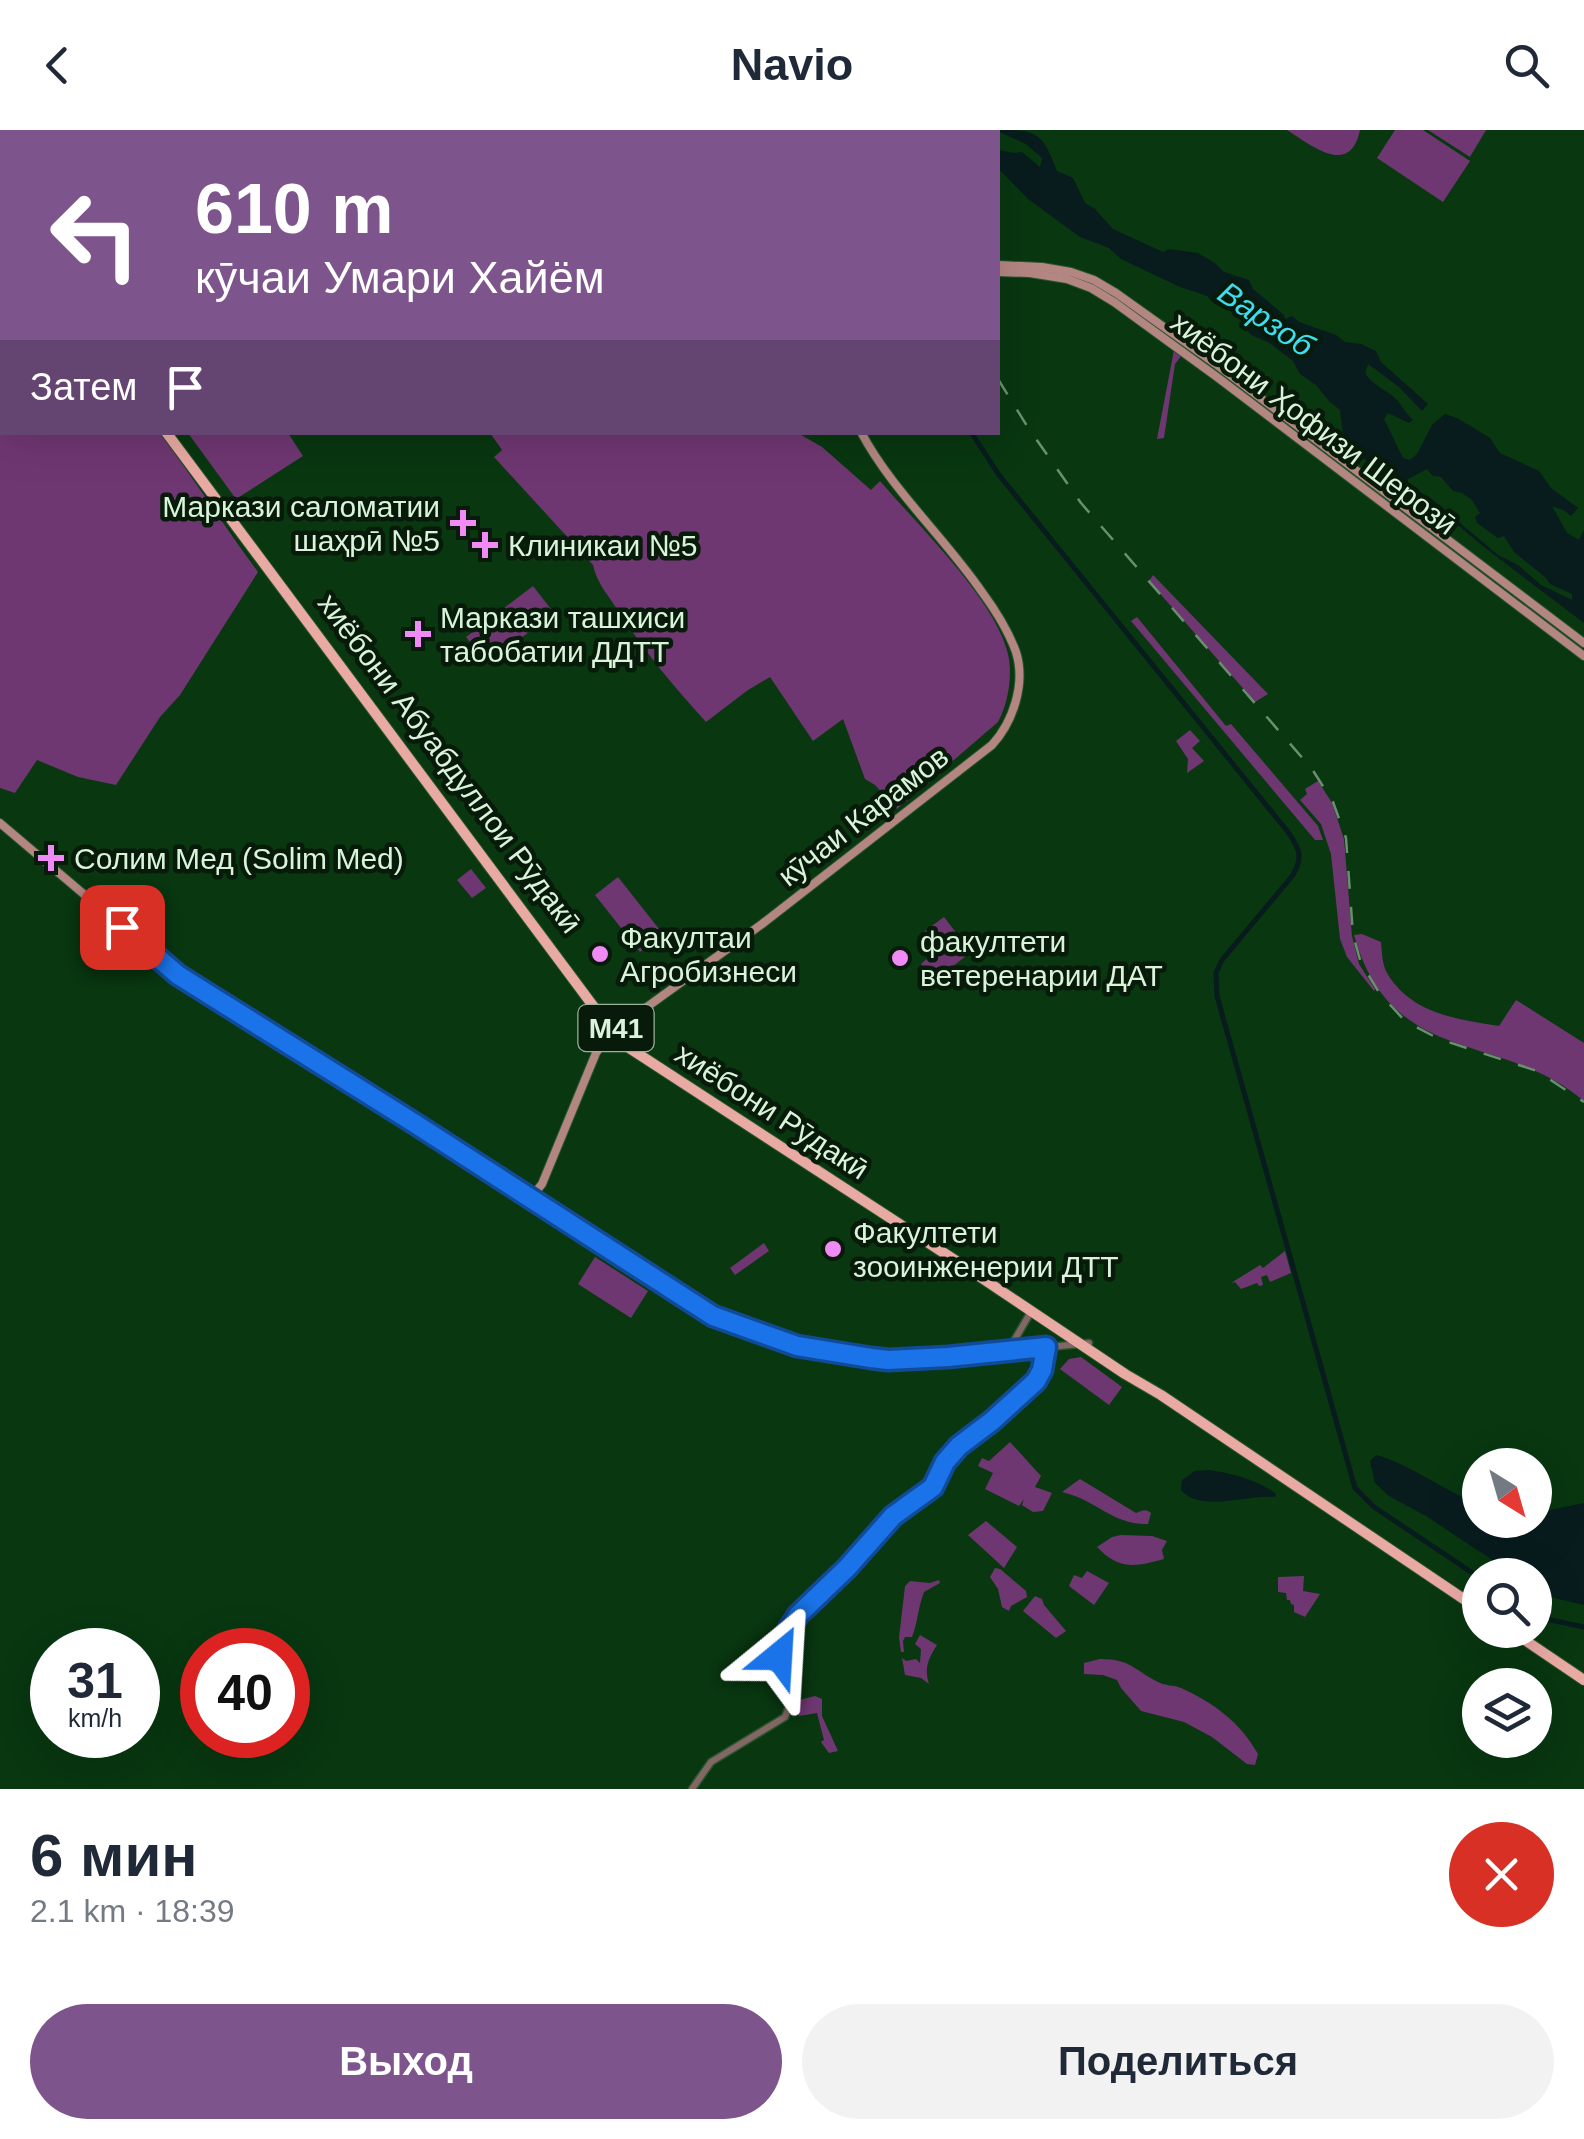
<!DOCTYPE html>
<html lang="ru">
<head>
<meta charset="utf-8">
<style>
  body { margin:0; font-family:Helvetica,sans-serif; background:#f2f2f3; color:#1f2937; height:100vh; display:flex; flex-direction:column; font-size:38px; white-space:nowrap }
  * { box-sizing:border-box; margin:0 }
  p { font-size:32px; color:#747a83 }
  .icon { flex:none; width:55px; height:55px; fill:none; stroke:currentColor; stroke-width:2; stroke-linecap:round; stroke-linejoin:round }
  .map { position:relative; height:1659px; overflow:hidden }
  .drawer { display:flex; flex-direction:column; background:#fff; flex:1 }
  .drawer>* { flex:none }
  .banner { position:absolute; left:0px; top:0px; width:1000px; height:305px; box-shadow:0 10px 40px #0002; background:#7d558c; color:#fff; overflow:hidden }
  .needle { width:65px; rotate:143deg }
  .controls { position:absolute; left:1462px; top:1318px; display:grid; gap:20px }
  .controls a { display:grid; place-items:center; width:90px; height:90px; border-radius:50%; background:#fff; box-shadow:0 10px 40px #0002; font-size:50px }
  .speed { position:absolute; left:30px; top:1498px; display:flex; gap:20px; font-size:50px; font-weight:700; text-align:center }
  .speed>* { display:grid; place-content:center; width:130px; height:130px; border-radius:50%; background:#fff; box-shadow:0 10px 40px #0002; line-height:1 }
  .speed small { font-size:25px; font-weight:400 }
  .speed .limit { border:15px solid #d22; background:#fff; color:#111 }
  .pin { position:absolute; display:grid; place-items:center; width:85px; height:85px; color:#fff; margin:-42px; border-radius:20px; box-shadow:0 5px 15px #0006 }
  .me { position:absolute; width:110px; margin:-55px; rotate:27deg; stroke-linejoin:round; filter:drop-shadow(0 0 8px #0008) }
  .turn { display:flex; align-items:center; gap:35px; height:210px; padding:0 30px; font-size:45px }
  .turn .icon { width:130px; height:130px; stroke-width:2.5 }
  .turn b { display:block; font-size:70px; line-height:85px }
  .then { display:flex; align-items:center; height:95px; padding:0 30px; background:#0003; gap:20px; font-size:38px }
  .round { display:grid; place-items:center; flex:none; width:105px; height:105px; border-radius:52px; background:#f2f2f3 }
  .head { display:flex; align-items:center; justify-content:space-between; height:170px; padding:0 30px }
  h1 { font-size:60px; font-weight:800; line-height:75px }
  .cta { display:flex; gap:20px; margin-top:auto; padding:20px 30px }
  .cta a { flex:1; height:115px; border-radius:60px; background:#7d558c; color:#fff; font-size:40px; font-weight:800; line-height:115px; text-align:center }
  .cta a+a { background:#f2f2f3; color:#1f2937 }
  header { display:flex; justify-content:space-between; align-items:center; height:130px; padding:0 30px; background:#fff; font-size:45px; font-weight:800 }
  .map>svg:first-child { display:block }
  .green { fill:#6f3772 }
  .water { fill:#081c1e; fill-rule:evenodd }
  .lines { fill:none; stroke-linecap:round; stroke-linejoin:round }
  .canal { stroke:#081c1e; stroke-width:5 }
  .tertiary-casing { stroke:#2a5530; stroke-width:9 }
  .secondary-casing { stroke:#2a5530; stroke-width:10 }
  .trunk-casing { stroke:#2a5530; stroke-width:12 }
  .tertiary { stroke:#836764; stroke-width:6 }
  .secondary { stroke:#b48682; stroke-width:8 }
  .trunk { stroke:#eaaaa4; stroke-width:10 }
  .rail { stroke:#6a8f6f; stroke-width:2.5; stroke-dasharray:18 18; stroke-linecap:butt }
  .route-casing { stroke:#114b97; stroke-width:25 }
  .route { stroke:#1a73e8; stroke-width:18 }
  .poi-dot { fill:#f08bf5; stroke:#081a09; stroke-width:4 }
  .labels { text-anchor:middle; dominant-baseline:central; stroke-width:9; stroke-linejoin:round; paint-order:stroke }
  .shield { fill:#081a09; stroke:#9bb29c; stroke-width:2.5 }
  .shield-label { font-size:28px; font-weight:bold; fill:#daf3db }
  .street-label { font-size:30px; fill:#daf3db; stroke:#081a09 }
  .poi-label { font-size:30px; fill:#daf3db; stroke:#081a09; text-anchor:start }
  .water-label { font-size:32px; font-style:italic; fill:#3dddee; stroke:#081a09 }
</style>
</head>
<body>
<header><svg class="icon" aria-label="back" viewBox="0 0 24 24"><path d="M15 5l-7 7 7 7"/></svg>Navio<svg class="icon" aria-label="search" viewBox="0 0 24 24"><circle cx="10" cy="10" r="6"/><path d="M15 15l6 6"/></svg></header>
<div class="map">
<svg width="1584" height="1659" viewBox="0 0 1584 1659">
  <rect width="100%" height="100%" fill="#083710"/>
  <g class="green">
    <polygon points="316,0 498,0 502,2 312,2"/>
    <path d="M1287,0H1360C1350,48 1311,15 1287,0Z"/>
    <polygon points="1395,0 1423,0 1470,31 1443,72 1377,28"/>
    <polygon points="1428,0 1486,0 1470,27"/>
    <path d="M2,139V302L160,303C194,349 224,396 258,442L180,565L160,587L116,655L78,647L37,630L15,663L0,658V141Z"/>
    <polygon points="1174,220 1182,225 1175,234 1164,308 1157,309"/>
    <path d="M796,302L822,317L871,360L880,351C917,394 996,471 1008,524C1013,545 1008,574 998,592L897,679L875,655L865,649L843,589L813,611L770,547L748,560L706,592C675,558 644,521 619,482C609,466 597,454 593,435L494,327L502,320L490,303Z"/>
    <polygon points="188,303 288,303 303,326 236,369"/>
    <polygon points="1153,445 1268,564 1255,572 1149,451"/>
    <polygon points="533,456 554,483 487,534 466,507"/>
    <polygon points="1137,487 1226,596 1231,594 1318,696 1323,710 1315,710 1131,491"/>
    <polygon points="1190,600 1200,611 1192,618 1204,631 1187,643 1188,629 1176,611"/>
    <polygon points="1318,651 1332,673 1344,709 1352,806 1359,834 1375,859 1374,861 1347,827 1340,809 1331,724 1321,694 1300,670 1307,664 1305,659"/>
    <polygon points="471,739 486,758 472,768 457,750"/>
    <polygon points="618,747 663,804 640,822 595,765"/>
    <polygon points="944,787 971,822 934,851 921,834 931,825 922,813 925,810 921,804"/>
    <path d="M1362,804L1381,812C1382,822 1382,834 1387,843C1411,884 1457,889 1499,896L1516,870L1584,913V971C1500,900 1391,938 1354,805Z"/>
    <polygon points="764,1113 769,1121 735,1145 730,1138"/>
    <polygon points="1285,1121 1291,1143 1270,1152 1267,1145 1261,1147 1263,1155 1259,1156 1257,1153 1241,1159 1235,1152 1231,1153 1260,1135 1263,1138"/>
    <polygon points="595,1127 648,1161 631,1188 578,1154"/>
    <polygon points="1081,1227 1122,1257 1109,1275 1060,1239 1069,1229"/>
    <polygon points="1010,1312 1041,1346 1035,1357 1052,1363 1043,1381 1033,1382 1022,1375 1024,1369 1019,1376 985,1359 993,1343 978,1336 982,1328 989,1331"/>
    <path d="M1080,1349L1136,1383C1142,1381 1145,1378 1151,1383L1148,1394C1112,1395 1097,1370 1062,1362Z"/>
    <polygon points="986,1391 1017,1417 1004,1438 968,1405"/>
    <path d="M1121,1405L1152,1406L1167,1411L1162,1420L1164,1429C1135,1437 1119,1440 1097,1417L1112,1407Z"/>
    <polygon points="995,1438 1000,1439 1026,1461 1027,1467 1011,1476 1009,1481 1002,1477 998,1459 990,1447"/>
    <polygon points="1087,1441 1109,1453 1094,1475 1069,1456 1074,1445 1082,1448"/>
    <polygon points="1304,1446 1303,1461 1320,1464 1305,1487 1294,1482 1294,1475 1291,1474 1290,1470 1287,1470 1286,1463 1278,1462 1278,1447"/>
    <path d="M939,1450L940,1453L924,1462C918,1477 918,1492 912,1507H905L903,1511L904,1522H901L899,1508L905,1456L910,1451L930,1453Z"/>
    <polygon points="1035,1466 1042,1469 1044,1475 1066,1501 1056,1508 1023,1481"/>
    <path d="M920,1505L937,1515C928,1529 924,1538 929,1554L921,1548L905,1545L902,1528L906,1531L916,1529L920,1533L921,1519L915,1514Z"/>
    <path d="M1100,1529C1131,1529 1134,1540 1158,1552C1165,1556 1174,1555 1181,1558C1214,1573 1240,1592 1258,1624L1255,1635L1247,1634L1212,1607L1184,1592L1141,1581L1121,1558L1117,1550L1103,1545L1084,1544V1533Z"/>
    <polygon points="815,1566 822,1569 822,1586 838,1621 829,1623 821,1612 824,1610 817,1583 799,1586 795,1571"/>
  </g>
  <g class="water">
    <path d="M995,0C1037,0 1042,1 1057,41L1073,48L1085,73L1095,79L1113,99L1163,122L1169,119L1198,123L1216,134L1224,142L1249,150L1253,159L1284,185L1285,189L1292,186L1299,192L1336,205L1345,212L1361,214L1376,221L1381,232L1428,274L1422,281L1399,257L1368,234L1365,243C1375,258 1388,260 1397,270C1403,278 1406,283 1413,290L1409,293L1388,283L1384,289L1403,328L1410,330L1417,324L1432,295L1445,284L1457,288L1490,308L1500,323L1539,341L1551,358L1578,378L1571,386L1563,380L1552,376L1567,403L1579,410L1584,400V493L1484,417L1442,382L1362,328L1344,313L1340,280L1329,271L1316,255L1300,244L1293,231L1268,212L1251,205L1236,184L1213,173L1207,166L1180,157L1121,129L1109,118L1080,107L1028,69L998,38V20L1014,23L1022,22L1040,37L1042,28L1026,14ZM1427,339L1433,346L1441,347L1453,361L1462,363L1471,369L1480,383L1475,387L1477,393L1498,408L1504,406L1514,422L1545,447L1550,454L1572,464V470L1541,455L1518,435L1498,425L1433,370L1408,354V349Z"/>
    <path d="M1376,1325C1413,1335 1444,1362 1480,1374V1390H1535V1383L1584,1373V1475L1554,1468L1535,1458V1445H1515L1426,1386L1389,1366L1375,1353L1370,1331Z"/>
    <path d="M1209,1340C1231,1343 1258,1350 1276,1364L1275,1367C1249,1364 1200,1383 1181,1360L1182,1350L1195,1341Z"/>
  </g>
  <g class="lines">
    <g class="canal">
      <polyline points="506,0 511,2"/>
      <polyline points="765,0 767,2"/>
      <path d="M971,302L999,345L1288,702C1300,719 1303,727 1293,745L1222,830L1216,843L1217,866L1355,1358L1374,1377L1480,1448"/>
      <polyline points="1535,1484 1546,1489 1584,1497"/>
    </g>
    <defs>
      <g id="tertiary">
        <polyline points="531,1068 713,1185 797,1216 849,1226 888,1230 1002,1222 1089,1213"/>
        <polyline points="1008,1221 1032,1180"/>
        <polyline points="692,1659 711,1632 785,1587 789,1576 780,1534 779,1517 785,1503 799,1485 847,1438 893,1385 933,1357 945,1332 959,1316 992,1291 1035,1251 1042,1240 1046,1217"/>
      </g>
      <g id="secondary">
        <polyline points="792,0 795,2"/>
        <polyline points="810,0 813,2"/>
        <polyline points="953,2 953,0"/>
        <polyline points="962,2 962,0"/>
        <polyline points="998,135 1042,137 1071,142 1094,150 1116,163 1217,235 1584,513"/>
        <polyline points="998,142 1030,143 1067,149 1091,158 1114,172 1217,247 1584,526"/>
        <path d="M0,693L179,845L531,1068L542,1054L596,923L608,905L762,794L992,615C1013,592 1026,554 1016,522C1008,500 996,481 982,462C945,408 891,359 861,302"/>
      </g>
      <g id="trunk">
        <polyline points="0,69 2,72"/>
        <polyline points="0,79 2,83"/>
        <polyline points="166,302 620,912 964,1136 1125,1244 1161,1265 1480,1480"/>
        <polyline points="1510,1500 1584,1550"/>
      </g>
    </defs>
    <use href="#tertiary" class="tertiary-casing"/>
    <use href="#secondary" class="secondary-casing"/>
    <use href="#trunk" class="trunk-casing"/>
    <use href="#tertiary" class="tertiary"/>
    <use href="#secondary" class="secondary"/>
    <use href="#trunk" class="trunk"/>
    <g class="rail">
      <polyline points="968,2 969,0"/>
      <polyline points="998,249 1027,296 1081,373 1312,639 1333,672 1346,708 1353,805 1361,833 1380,864 1405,891 1439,909 1537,941 1584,972"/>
    </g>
  </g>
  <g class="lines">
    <defs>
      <polyline id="route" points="122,797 178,845 414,993 713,1186 797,1216 871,1228 888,1230 948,1227 1046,1217 1042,1240 1036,1251 992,1291 959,1316 945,1332 933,1357 893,1386 847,1438 798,1485 782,1510 779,1526"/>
    </defs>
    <use href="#route" class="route-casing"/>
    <use href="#route" class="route"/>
  </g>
  <g class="poi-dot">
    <path d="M458 378h10v10h10v10h-10v10h-10v-10h-10v-10h10z"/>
    <path d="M480 400h10v10h10v10h-10v10h-10v-10h-10v-10h10z"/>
    <path d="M413 489h10v10h10v10h-10v10h-10v-10h-10v-10h10z"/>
    <path d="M46 713h10v10h10v10h-10v10h-10v-10h-10v-10h10z"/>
    <circle cx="600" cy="824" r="10"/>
    <circle cx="900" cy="828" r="10"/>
    <circle cx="833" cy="1119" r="10"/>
  </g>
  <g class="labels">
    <rect class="shield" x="578.5" y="875" width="75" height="46" rx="8"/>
    <g class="shield-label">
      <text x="616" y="898">M41</text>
    </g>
    <g class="street-label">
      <text transform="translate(1314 293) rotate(37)">хиёбони Ҳофизи Шерозӣ</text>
      <text transform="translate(450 633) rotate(53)">хиёбони Абуабдуллои Рӯдакӣ</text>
      <text transform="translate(863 686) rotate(-38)">кӯчаи Карамов</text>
      <text transform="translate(772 981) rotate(33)">хиёбони Рӯдакӣ</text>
    </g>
    <g class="poi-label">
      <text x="440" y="376" text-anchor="end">Маркази саломатии<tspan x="440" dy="34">шаҳрӣ №5</tspan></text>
      <text x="508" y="415">Клиникаи №5</text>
      <text x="440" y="487">Маркази ташхиси<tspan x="440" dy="34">табобатии ДДТТ</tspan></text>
      <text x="74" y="728">Солим Мед (Solim Med)</text>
      <text x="620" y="807">Факултаи<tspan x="620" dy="34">Агробизнеси</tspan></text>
      <text x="920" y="811">факултети<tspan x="920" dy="34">ветеренарии ДАТ</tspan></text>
      <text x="853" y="1102">Факултети<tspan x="853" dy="34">зооинженерии ДТТ</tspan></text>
    </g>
    <g class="water-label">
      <text transform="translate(1266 189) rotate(34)">Варзоб</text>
    </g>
  </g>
</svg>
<div class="controls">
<a><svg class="needle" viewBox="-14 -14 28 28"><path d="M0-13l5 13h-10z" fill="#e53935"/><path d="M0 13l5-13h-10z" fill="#747a83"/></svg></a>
<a><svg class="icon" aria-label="search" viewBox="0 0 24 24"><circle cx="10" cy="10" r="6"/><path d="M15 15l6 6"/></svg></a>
<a><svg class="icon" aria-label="layers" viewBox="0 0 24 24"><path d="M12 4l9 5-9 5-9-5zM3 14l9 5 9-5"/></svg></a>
</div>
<div class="speed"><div>31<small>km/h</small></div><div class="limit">40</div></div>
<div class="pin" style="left:122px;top:797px;background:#d93025"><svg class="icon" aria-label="arrive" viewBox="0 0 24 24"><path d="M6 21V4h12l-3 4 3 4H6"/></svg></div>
<svg class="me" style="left:779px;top:1526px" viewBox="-20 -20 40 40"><path d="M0-17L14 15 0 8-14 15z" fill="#1a73e8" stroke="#fff" stroke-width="4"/></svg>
<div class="banner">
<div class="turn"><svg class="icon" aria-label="left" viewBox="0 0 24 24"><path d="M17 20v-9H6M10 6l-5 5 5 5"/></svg><div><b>610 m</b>кӯчаи Умари Хайём</div></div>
<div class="then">Затем<svg class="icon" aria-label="arrive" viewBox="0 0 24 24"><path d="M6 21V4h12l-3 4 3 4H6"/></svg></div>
</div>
</div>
<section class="drawer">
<div class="head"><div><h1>6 мин</h1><p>2.1 km · 18:39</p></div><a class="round" style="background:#d93025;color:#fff"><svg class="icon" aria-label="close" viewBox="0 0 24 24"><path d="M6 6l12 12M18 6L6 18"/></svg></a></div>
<div class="cta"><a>Выход</a><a>Поделиться</a></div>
</section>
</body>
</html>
